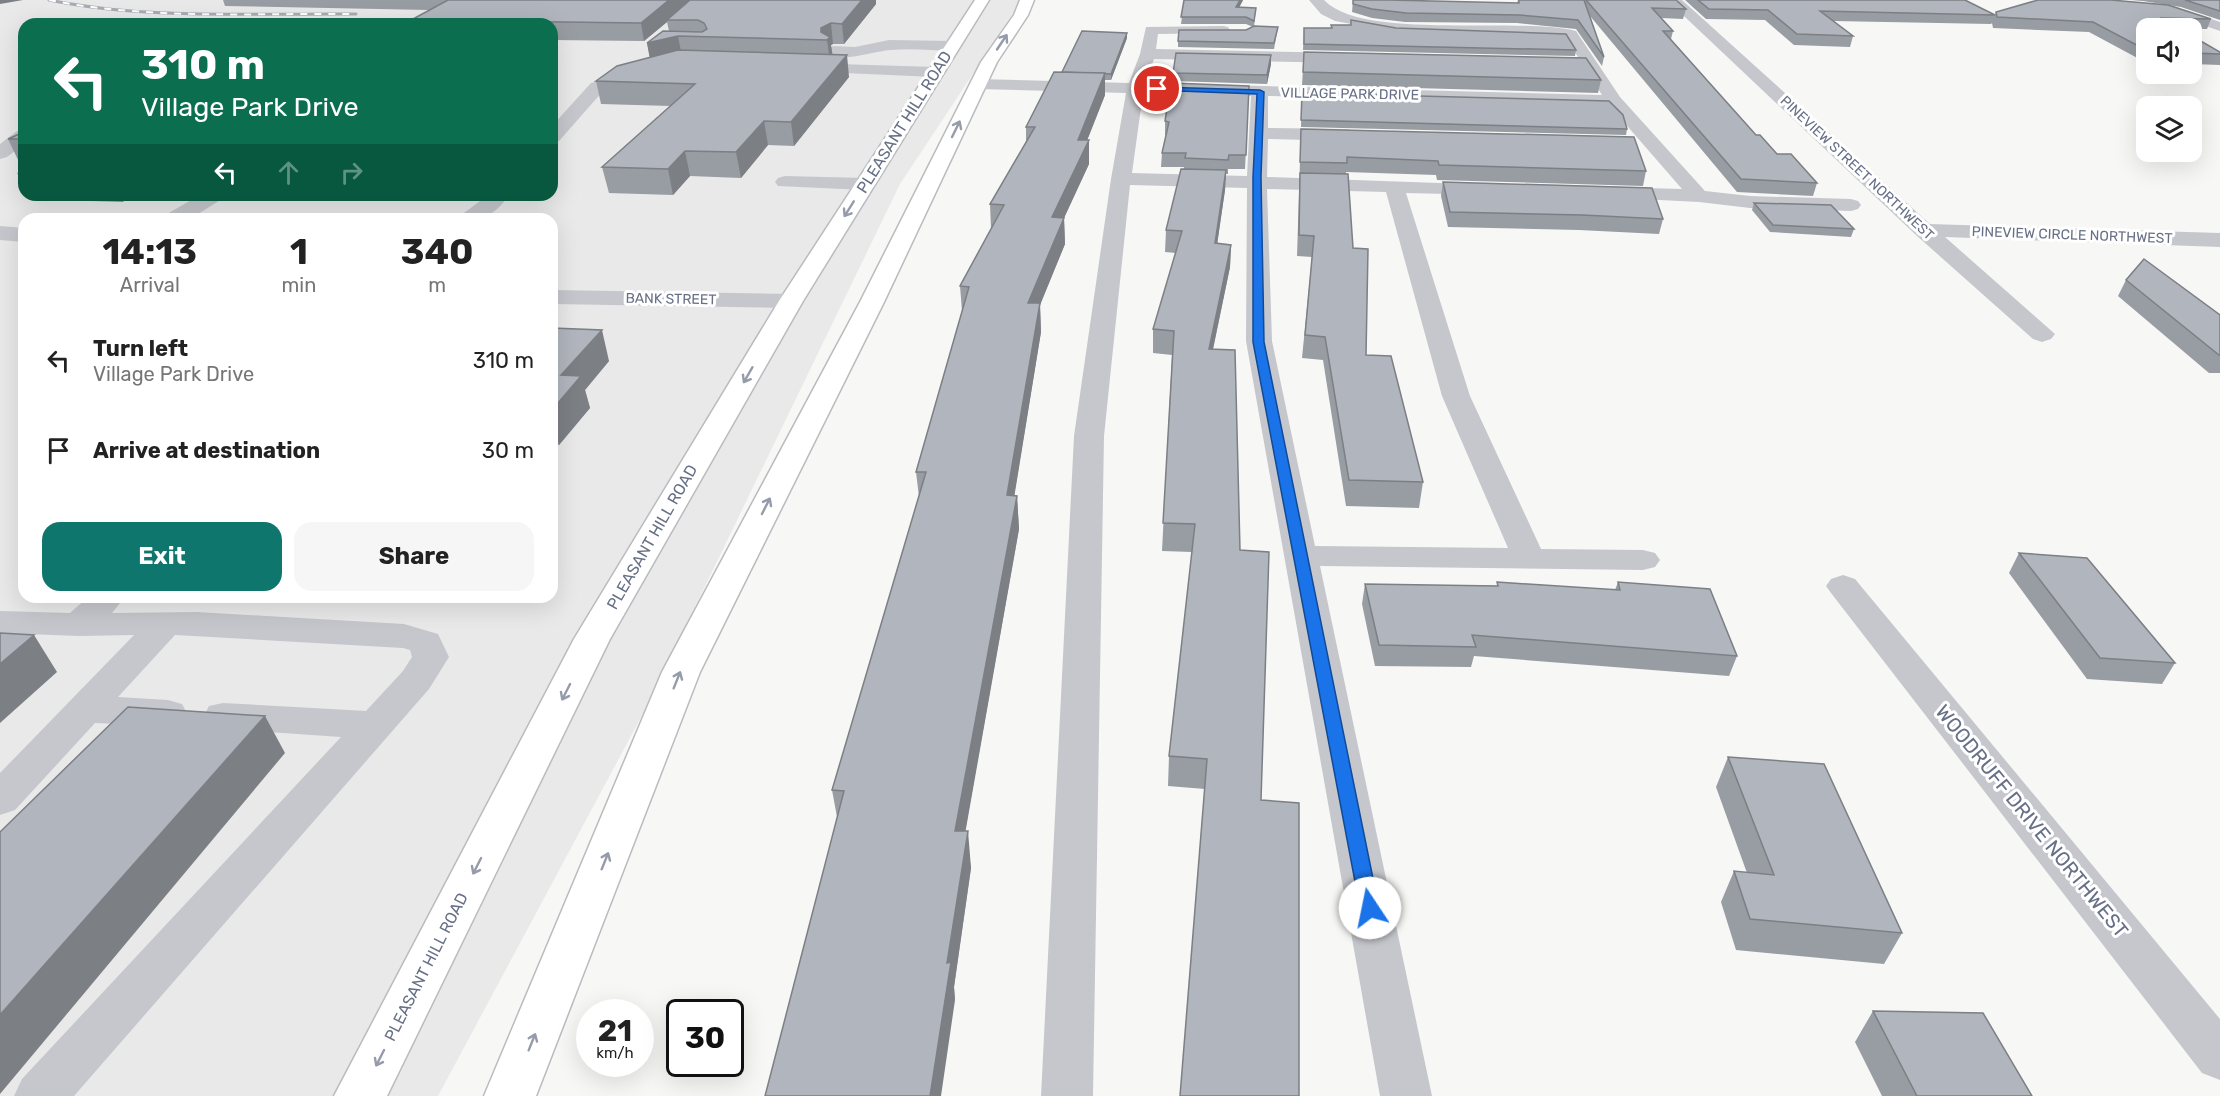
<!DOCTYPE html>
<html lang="en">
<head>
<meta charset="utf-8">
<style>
  body { margin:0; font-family:Rubik,sans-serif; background:#f6f6f6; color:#222; height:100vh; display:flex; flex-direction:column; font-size:22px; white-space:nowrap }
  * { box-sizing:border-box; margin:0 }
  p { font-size:20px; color:#767676 }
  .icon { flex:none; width:33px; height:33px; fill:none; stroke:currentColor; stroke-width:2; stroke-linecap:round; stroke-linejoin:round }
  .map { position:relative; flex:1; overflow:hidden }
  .details { position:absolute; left:18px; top:213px; width:540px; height:390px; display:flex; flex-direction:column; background:#fff; border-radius:18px; box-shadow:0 6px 24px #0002 }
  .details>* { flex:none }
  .banner { position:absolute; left:18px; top:18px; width:540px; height:183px; border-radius:18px; box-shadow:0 6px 24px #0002; background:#0b6e4f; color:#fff; overflow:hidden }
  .buttons { position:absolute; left:2136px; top:18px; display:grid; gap:12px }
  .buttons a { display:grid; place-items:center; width:66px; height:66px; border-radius:12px; background:#fff; box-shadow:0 6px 24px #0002; font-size:30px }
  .speed { position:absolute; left:576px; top:999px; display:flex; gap:12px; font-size:30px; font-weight:700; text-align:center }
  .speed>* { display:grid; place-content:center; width:78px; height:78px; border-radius:50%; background:#fff; box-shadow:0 6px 24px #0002; line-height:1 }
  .speed small { font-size:15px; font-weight:400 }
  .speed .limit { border:3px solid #111; border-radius:9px; background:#fff; color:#111 }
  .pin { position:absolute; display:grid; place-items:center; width:51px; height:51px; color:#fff; margin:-26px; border:3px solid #fff; border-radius:50%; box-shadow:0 2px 6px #0007 }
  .me { position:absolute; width:66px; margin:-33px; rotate:349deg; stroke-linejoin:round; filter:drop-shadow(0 0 4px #0008) }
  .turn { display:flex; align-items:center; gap:21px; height:126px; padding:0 24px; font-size:27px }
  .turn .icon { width:78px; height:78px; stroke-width:2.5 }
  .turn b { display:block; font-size:42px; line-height:51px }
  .lanes { display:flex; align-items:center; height:57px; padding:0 24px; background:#0003; justify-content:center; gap:30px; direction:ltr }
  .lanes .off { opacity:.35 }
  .eta { display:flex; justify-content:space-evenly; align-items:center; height:102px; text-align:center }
  .eta b { font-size:36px; font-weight:700; line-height:42px }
  .primary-button { display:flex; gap:12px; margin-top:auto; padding:12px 24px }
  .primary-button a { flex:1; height:69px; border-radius:18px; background:#0f766e; color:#fff; font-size:24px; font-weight:700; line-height:69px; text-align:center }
  .primary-button a+a { background:#f6f6f6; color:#222 }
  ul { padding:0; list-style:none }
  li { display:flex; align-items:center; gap:18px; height:90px; padding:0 24px }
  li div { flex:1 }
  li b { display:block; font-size:22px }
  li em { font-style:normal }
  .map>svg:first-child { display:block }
  .built { fill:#e8e9e8; fill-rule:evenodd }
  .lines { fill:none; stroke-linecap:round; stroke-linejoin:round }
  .highway-casing { stroke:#babbbf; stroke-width:3 }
  .minor { fill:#c5c7cc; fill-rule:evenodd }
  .highway { fill:#fff; fill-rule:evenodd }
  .rail-casing { stroke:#a8abb2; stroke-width:3 }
  .rail { stroke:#fff; stroke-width:2; stroke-dasharray:7; stroke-linecap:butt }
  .wall { fill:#989ca3 }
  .shaded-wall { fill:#7c7f84 }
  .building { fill:#b1b5bd; stroke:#7c7f84; stroke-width:1.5 }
  .oneway { stroke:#959baa }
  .route { fill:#1a73e8; stroke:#114b97; stroke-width:1.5 }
  .labels { text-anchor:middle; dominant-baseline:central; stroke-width:6; stroke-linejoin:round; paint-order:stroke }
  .far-street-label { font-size:14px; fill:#677086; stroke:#fff }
  .street-label { font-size:16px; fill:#677086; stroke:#fff }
  .near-street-label { font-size:20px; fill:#677086; stroke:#fff }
</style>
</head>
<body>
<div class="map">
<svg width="2220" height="1096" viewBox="0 0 2220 1096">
  <rect width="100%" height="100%" fill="#f7f8f5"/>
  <path class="built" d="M0,0H1022L900,184L646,708L438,1096H0ZM24,24H552V195H24ZM24,219H552V597H24Z"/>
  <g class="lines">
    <defs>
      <g id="highway">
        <polygon points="975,0 989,0 803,301 610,639 387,1096 334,1096 574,639 779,301"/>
        <polygon points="1020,0 1034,0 1028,15 997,62 884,302 700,672 536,1096 484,1096 662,672 860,302 981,62 1014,15"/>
      </g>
    </defs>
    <use href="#highway" class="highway-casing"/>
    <g class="minor">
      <path d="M1309,0H1324C1362,41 1517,16 1576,31L1620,97L1705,191L1750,196L1851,199L1858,201L1861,205L1858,209L1851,211L1750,208L1699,202L1601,197L1598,193L1601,189L1608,187L1682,189L1609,105L1268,96V128L1347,129L1354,131L1356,135L1354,139L1347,141L1268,139L1267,177L1495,185L1498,189L1495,193L1488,195L1406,193L1470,396L1541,549L1643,550L1655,553L1660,560L1655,567L1643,570L1320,566L1432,1096H1380L1246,341L1247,188L1130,185L1104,436L1093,1096H1041L1074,436L1111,179L1126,93L978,89L970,84L978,79L1129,83L1140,54L1146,27L1223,26L1228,27L1230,30L1228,33L1158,34L1156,49L1347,53L1355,58L1347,63L1154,59L1145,83L1602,95L1566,38L1395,32L1335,21L1321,14ZM1143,93L1251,96L1247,176L1132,173ZM1267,189L1386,192L1442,396L1508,548L1315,546L1272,341Z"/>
      <polygon points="1667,0 1682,0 1930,224 2220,233 2220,247 1945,237 2055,334 2051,339 2042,342 2033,339 1916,235"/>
      <polygon points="2168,4 2220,22 2220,31 2163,11 2161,8"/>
      <path d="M889,40L952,41L960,46L952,51C932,50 910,48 890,50C874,51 837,65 825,51L833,46L855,47Z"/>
      <polygon points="805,63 935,67 943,72 935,77 799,71 797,68 799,65"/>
      <polygon points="641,70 647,72 649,75 647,78 603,91 559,141 552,143 552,126 591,83"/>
      <polygon points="24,129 24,144 7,157 0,159 0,144 17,131"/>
      <polygon points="785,176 865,178 872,180 875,184 872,188 865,190 778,186 775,182 778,178"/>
      <polygon points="200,195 225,195 222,199 190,219 164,219 167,214"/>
      <path d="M488,195H509C493,218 482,219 456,219Z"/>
      <polygon points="0,226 24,228 24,242 0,240"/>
      <polygon points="552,290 791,294 800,296 803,301 800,306 791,308 552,304"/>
      <polygon points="1843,575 1855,579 2220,1019 2220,1080 2202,1073 1831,593 1826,586 1831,579"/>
      <polygon points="88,597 125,597 112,613 197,612 404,624 438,634 449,657 429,689 74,1096 14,1096 22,1079 341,737 223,729 209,726 204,716 209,706 223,703 366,711 403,671 412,657 410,650 403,648 175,635 118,697 168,700 182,704 187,713 182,722 168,726 95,723 15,810 0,815 0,773 134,635 79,636 0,633 0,611 70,613"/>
    </g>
    <use href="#highway" class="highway"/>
    <defs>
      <path id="rail" d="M49,0C148,20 255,13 356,14"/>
    </defs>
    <use href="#rail" class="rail-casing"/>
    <use href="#rail" class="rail"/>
  </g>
  <g class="wall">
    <polygon points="223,0 876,0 876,4 844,44 833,44 831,45 832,54 849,77 794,146 768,145 741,178 690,176 673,195 609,193 602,167 671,106 601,104 596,81 650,57 647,43 669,31 667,22 644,41 552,40 552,24 413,24 411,20 429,10 225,6"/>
    <polygon points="1184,0 1243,0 1239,7 1256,8 1254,27 1278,27 1274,49 1178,47 1178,41 1246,30 1253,27 1246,24 1181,24"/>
    <polygon points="1353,0 1517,3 1518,0 1676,0 1686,9 1683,19 1661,18 1673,31 1671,39 1756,135 1777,154 1817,183 1813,196 1737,192 1590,16 1604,57 1602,66 1576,29 1517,23 1405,22 1372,18 1352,12"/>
    <polygon points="1685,0 1965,0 1995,15 1996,12 2211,19 2207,29 2146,28 2146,62 2143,61 2089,32 1993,28 1992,23 1991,24 1833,21 1853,36 1850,47 1794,45 1765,20 1706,19"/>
    <polygon points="2130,0 2220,0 2220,20 2181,7 2143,1"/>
    <polygon points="1331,25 1396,28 1576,50 1575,56 1303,50 1304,28 1331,28"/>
    <polygon points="2192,36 2220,52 2220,65 2192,64"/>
    <polygon points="1127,38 1111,80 1105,80 1105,95 1087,140 1089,140 1089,164 1064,218 1065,244 1040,305 1041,332 1014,496 1017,496 1019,529 965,831 971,868 954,987 955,1000 837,817 832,790 919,497 916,472 962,311 960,286 991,229 990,204 1026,142 1026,127"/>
    <polygon points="1304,52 1601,80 1598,93 1302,85"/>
    <polygon points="1271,64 1267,84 1173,81 1173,73"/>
    <polygon points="1249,86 1245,169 1228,169 1228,174 1226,174 1225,190 1217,244 1231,245 1230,267 1213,349 1240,550 1261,800 1299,1096 1205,789 1168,786 1169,756 1192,552 1162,551 1172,355 1153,353 1153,329 1176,253 1165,252 1166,230 1184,167 1161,167 1162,153 1166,135 1165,135 1165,121"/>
    <polygon points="1302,93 1627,129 1626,135 1301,127"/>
    <polygon points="1301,129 1646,171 1643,186 1437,180 1436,175 1346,172 1353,248 1366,355 1423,482 1419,508 1346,506 1323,360 1302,358 1312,257 1297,256"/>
    <polygon points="24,132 24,164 20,164 8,139"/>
    <polygon points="24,170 24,186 17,173"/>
    <polygon points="1443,182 1663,219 1659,234 1579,230 1448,227 1441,196"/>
    <polygon points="29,195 135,195 122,202 31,199"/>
    <polygon points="1754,203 1854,229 1851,237 1770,232 1752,210"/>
    <polygon points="2126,280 2220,315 2220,373 2209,373 2118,296"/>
    <polygon points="552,328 609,361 585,390 590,408 559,445 552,445"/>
    <polygon points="2019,553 2175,663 2162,684 2087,679 2009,573"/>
    <polygon points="1497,582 1615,590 1618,582 1737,656 1729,676 1474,656 1471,667 1375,666 1362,604 1365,584 1497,586"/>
    <polygon points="1728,757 1902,933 1884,964 1736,950 1721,902 1734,871 1747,873 1716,787"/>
    <polygon points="1873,1011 2032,1096 1882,1096 1855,1042"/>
  </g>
  <g class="shaded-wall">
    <polygon points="0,0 23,0 0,4"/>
    <polygon points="669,0 691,0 667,20 667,22 644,41 641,23"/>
    <polygon points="862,0 876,0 876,4 844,44 842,24"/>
    <polygon points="1240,0 1243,0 1236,14 1236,7"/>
    <polygon points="831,23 833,44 831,45 833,58 830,61 827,40 822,40 821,28"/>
    <polygon points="1127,33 1127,38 1111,80 1111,74"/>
    <polygon points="678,36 682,57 651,65 647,43"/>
    <polygon points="847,55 849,77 794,146 791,122"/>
    <polygon points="1271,55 1271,64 1267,84 1267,75"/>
    <polygon points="1105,73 1105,95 1081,156 1089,140 1089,164 1064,218 1065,244 1040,305 1041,332 1009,529 1007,495 1028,303 1052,217 1078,140"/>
    <polygon points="764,121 768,145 741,178 736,152"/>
    <polygon points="685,151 690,176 673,195 668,169"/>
    <polygon points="1226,170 1225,190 1214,266 1215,243"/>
    <polygon points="119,195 135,195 122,202"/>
    <polygon points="1231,245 1230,267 1208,373 1209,349"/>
    <polygon points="602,330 609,361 585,390 590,408 559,445 552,420 552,410 561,375"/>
    <polygon points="1017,496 1019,529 959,868 955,831"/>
    <polygon points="34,635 57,672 0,723 0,664"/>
    <polygon points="265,716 285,753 0,1094 0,1015"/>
    <polygon points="968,831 971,868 954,987 955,1000 941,1096 930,1096 947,963"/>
  </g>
  <g class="building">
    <polygon points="448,0 669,0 641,23 411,20"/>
    <polygon points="690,0 862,0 842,24 831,23 821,28 821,32 830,37 827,40 678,36 647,43 663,31 702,32 707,29 704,23 698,20 667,20"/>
    <polygon points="1184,0 1240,0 1236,7 1256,8 1254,21 1246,17 1181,17"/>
    <polygon points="1353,0 1389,0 1519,3 1519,0 1584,0 1604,57 1578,20 1519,15 1406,13 1372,9 1353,4"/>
    <polygon points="1586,0 1676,0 1686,9 1652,8 1673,31 1663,31 1756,135 1760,135 1777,154 1791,154 1817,183 1741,179"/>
    <polygon points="1698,0 1965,0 1995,15 1820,11 1853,36 1797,34 1768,10 1709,9"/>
    <polygon points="2038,0 2111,0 2168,5 2211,19 2160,18 2179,28 2146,28 2146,50 2093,22 1997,17 1996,12"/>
    <polygon points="2185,0 2220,0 2220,11"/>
    <polygon points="1351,20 1396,28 1566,34 1576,50 1304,44 1304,28 1332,28 1331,25 1351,25"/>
    <polygon points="1254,26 1278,27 1274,43 1178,41 1179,30 1246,30"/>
    <polygon points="1082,31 1127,33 1111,74 1062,72"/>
    <polygon points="2192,36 2220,52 2220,54 2192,53"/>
    <polygon points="678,50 847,55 791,122 764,121 736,152 685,151 668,169 602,167 695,84 596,81 617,66"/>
    <polygon points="1304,52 1586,58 1601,80 1303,72"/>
    <polygon points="1176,53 1271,55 1267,75 1173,73"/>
    <polygon points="1054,72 1105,73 1078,140 1089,140 1052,217 1064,218 1028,303 1040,303 1007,495 1017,496 955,831 968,831 947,963 951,962 930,1096 765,1096 844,791 832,790 926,472 916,472 969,287 960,286 1004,205 990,204 1035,127 1026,127"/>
    <polygon points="1171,83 1249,86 1246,155 1229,155 1228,160 1185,158 1186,153 1162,153 1169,122 1165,121"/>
    <polygon points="1302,93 1609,101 1623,115 1627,129 1301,120"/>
    <polygon points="1301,129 1634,137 1646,171 1439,165 1438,161 1347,157 1347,163 1300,162"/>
    <polygon points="24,132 24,139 8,139"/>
    <polygon points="1181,169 1226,170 1215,243 1231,245 1209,349 1235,350 1240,550 1269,552 1261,800 1299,803 1299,1096 1180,1096 1207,759 1169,756 1195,524 1163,523 1174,331 1153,329 1182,231 1166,230"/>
    <polygon points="1300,173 1348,174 1353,248 1368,249 1366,355 1391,356 1423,482 1349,480 1325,337 1305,335 1314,236 1299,235"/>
    <polygon points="1443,182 1652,188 1663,219 1582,215 1450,212"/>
    <polygon points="1754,203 1831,205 1854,229 1773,225"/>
    <polygon points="2144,259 2220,315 2220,355 2219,355 2126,280"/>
    <polygon points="552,328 602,330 561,375 581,376 552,410"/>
    <polygon points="2019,553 2087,558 2175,663 2100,658"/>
    <polygon points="1497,582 1620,590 1618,582 1710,589 1737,656 1472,635 1476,647 1379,645 1365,584 1498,586"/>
    <polygon points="0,633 34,635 0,664"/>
    <polygon points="128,707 265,716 0,1015 0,832"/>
    <polygon points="1728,757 1824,764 1902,933 1750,919 1734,871 1774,875"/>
    <polygon points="1873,1011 1983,1013 2032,1096 1917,1096"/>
  </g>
  <defs><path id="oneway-shaft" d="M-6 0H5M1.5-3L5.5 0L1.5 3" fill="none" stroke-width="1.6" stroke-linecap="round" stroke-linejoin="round" transform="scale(1.5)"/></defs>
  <g class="oneway">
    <use href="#oneway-shaft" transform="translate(1002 42) rotate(-56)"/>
    <use href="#oneway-shaft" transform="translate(956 129) rotate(-64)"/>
    <use href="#oneway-shaft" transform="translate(849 209) rotate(122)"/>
    <use href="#oneway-shaft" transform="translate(748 375) rotate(120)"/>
    <use href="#oneway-shaft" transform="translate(766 506) rotate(-63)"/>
    <use href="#oneway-shaft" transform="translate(677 680) rotate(-68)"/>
    <use href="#oneway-shaft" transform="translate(566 692) rotate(117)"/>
    <use href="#oneway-shaft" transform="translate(605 861) rotate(-68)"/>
    <use href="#oneway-shaft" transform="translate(477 866) rotate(117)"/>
    <use href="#oneway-shaft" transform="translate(532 1042) rotate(-68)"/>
    <use href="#oneway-shaft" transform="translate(380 1058) rotate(117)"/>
  </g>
  <polygon class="route" points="1157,87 1260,90 1264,92 1261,177 1264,342 1379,908 1376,914 1370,916 1363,914 1360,908 1253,342 1253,177 1257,94 1154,90"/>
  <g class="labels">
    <g class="far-street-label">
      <text transform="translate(1350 94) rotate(1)">VILLAGE PARK DRIVE</text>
      <text transform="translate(1857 168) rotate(43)">PINEVIEW STREET NORTHWEST</text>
      <text transform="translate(2072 235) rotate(2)">PINEVIEW CIRCLE NORTHWEST</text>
      <text transform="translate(671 299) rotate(1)">BANK STREET</text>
    </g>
    <g class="street-label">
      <text transform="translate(904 122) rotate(-58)">PLEASANT HILL ROAD</text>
      <text transform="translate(652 537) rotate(-60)">PLEASANT HILL ROAD</text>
      <text transform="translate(426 967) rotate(-63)">PLEASANT HILL ROAD</text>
    </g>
    <g class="near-street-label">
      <text transform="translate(2032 821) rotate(51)">WOODRUFF DRIVE NORTHWEST</text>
    </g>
  </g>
</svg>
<div class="buttons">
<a><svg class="icon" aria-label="sound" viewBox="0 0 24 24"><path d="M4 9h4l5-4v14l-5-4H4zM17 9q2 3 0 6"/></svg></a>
<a><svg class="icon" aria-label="layers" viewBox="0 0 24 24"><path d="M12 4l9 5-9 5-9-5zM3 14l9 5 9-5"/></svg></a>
</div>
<div class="speed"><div>21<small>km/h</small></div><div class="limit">30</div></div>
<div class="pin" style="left:1157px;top:89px;background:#d93025"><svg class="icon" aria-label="arrive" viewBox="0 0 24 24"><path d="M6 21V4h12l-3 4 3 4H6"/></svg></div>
<svg class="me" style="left:1370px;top:908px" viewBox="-20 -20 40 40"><circle r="19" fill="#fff"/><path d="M0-13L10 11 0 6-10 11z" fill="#1a73e8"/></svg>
<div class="banner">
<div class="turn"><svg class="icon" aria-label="left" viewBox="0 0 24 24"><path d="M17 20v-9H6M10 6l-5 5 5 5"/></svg><div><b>310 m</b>Village Park Drive</div></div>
<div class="lanes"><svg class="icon" aria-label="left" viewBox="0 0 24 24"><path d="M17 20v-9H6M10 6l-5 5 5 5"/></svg><svg class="icon off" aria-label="ahead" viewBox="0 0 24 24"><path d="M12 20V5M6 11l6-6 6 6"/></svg><svg class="icon off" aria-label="right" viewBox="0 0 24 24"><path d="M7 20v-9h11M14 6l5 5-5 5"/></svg></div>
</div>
<section class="details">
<div class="eta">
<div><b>14:13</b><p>Arrival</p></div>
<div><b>1</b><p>min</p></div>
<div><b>340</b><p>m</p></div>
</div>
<ul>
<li><svg class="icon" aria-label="left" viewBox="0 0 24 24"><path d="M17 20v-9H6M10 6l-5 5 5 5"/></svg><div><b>Turn left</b><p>Village Park Drive</p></div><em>310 m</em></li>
<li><svg class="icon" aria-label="arrive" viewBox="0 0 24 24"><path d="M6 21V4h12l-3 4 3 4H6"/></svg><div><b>Arrive at destination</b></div><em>30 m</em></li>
</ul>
<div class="primary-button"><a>Exit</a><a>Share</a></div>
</section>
</div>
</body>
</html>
